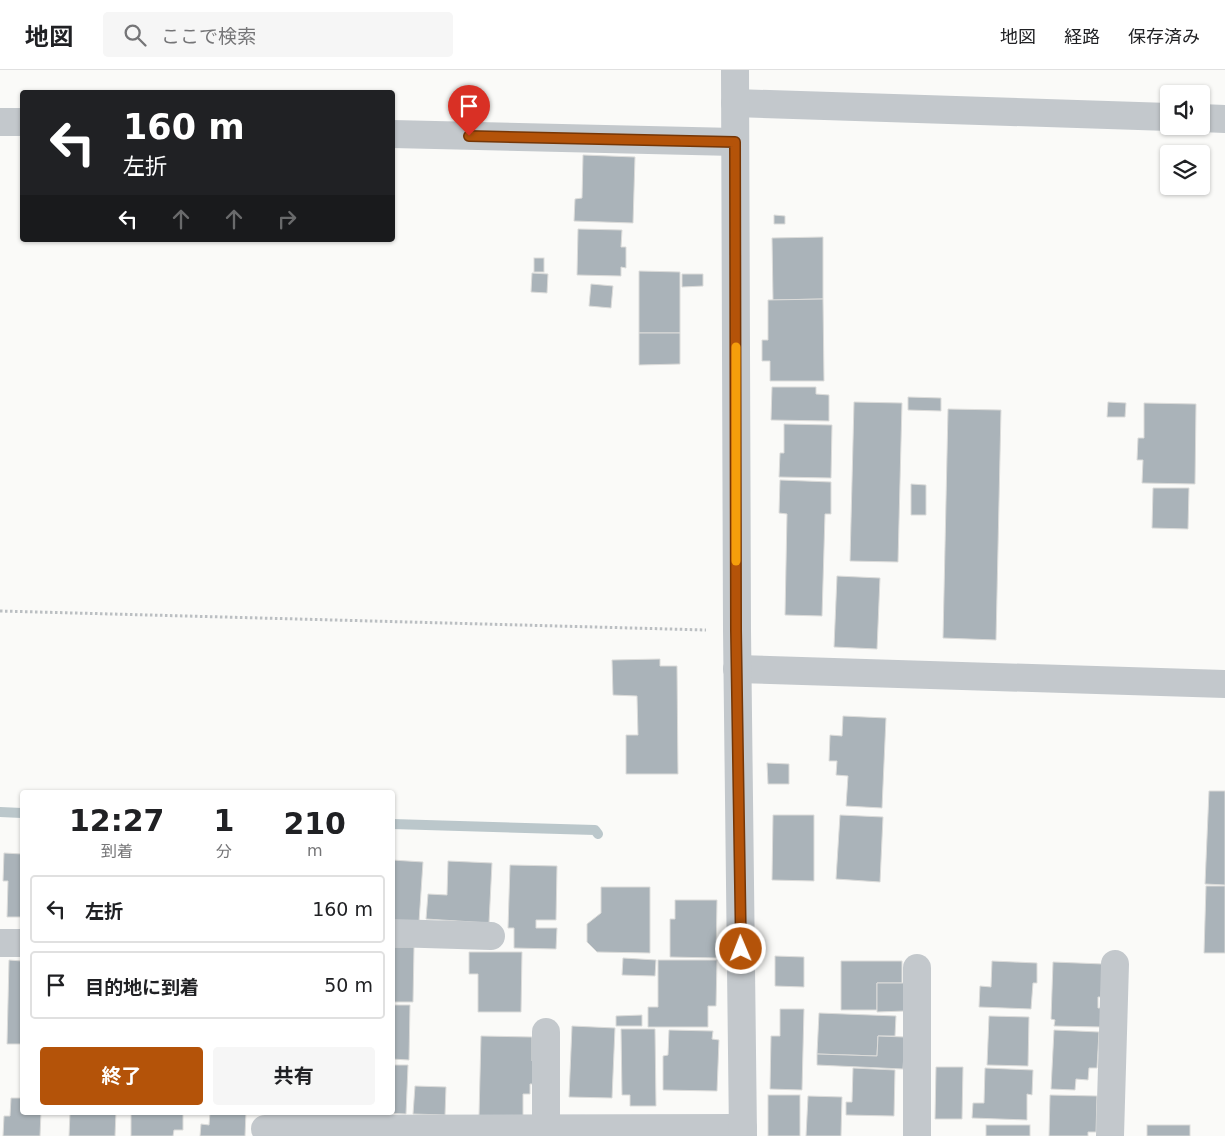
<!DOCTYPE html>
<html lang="ja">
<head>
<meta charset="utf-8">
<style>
  body { margin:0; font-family:"DejaVu Sans","Noto Sans JP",sans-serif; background:#f6f6f6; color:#202124; height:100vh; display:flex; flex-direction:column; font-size:19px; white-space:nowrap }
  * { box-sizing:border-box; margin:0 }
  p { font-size:16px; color:#757577 }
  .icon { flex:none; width:28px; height:28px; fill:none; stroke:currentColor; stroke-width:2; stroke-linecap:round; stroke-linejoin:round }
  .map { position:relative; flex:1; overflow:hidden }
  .panel { position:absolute; left:20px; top:720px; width:375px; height:325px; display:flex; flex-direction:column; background:#fff; border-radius:5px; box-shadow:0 1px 4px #0004 }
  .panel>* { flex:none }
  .hud { position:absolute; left:20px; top:20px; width:375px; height:152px; border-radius:5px; box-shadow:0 1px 4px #0004; background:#202124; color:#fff; overflow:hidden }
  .controls { position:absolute; left:1160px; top:15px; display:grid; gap:10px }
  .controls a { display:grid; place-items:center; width:50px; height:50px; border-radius:5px; background:#fff; box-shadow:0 1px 4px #0004; font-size:25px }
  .pin { position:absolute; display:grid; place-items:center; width:42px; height:42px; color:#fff; margin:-51px -21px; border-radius:50% 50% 50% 0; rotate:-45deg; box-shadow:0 0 5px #0007 }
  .pin .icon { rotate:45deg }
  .me { position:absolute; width:55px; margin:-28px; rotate:359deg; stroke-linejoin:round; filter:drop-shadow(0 0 4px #0008) }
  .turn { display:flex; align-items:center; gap:18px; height:105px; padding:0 20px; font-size:22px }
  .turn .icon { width:65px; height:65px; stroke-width:2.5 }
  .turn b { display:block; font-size:35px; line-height:42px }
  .lanes { display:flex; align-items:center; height:48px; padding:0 20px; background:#0003; justify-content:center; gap:25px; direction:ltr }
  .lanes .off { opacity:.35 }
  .eta { display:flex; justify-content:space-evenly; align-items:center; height:85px; text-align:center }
  .eta b { font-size:30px; font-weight:700; line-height:35px }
  .cta { display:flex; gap:10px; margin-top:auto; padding:10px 20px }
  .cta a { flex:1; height:58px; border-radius:5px; background:#b45309; color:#fff; font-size:20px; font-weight:700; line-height:58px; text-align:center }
  .cta a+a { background:#f6f6f6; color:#202124 }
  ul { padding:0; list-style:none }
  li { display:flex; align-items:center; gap:15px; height:68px; margin:0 10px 8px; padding:0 10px; border:2px solid #e0e0e0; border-radius:5px }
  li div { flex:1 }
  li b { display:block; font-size:19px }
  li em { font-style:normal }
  header { display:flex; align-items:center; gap:30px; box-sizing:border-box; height:70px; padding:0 25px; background:#fff; border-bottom:1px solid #e0e0e0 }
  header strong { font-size:24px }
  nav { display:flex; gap:28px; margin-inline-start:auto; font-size:18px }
  .search { width:350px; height:45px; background:#f6f6f6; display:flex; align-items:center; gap:12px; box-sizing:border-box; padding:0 18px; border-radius:5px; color:#757577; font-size:19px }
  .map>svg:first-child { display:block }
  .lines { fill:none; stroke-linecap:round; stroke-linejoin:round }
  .stream { stroke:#bbc7cb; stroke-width:10 }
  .building { fill:#aab3b9; stroke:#dcdcda }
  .path { stroke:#bbbfc2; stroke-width:3; stroke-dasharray:2.5 2.5; stroke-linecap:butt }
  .minor { stroke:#c3c8cc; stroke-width:28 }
  .tertiary { stroke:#c3c8cc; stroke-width:28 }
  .route-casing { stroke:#753606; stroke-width:12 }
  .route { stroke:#b45309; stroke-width:9 }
  .slow { stroke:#f59e0b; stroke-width:9 }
</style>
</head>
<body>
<header>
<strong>地図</strong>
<div class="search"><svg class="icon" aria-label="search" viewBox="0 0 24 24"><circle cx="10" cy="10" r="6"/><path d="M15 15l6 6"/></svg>ここで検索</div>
<nav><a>地図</a><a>経路</a><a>保存済み</a></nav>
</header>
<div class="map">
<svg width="1225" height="1066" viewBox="0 0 1225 1066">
  <rect width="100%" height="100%" fill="#fafaf8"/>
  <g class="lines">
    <g class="stream">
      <polyline points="0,742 22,743"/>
      <polyline points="392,754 595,760 598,764"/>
    </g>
  </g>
  <g class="building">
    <polygon points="583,85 635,87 633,153 574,151 575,129 582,128"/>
    <polygon points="774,145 785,146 785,154 774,154"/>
    <polygon points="578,159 622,160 621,177 626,177 626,198 621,197 621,206 577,205"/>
    <polygon points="823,167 823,229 773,230 772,168"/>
    <rect x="534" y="188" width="10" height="14"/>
    <polygon points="639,201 680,202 680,263 639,263"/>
    <polygon points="532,203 548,204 547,223 531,222"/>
    <polygon points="682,204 703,204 703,216 682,217"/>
    <polygon points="591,214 613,216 611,238 589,236"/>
    <polygon points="823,229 824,311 770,311 770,291 762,291 762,270 768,270 768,230"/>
    <polygon points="639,263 680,263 680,294 639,295"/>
    <polygon points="772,317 816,317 816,324 829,325 829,351 771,350"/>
    <polygon points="908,327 941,328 941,341 908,340"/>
    <polygon points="854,332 902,333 898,492 850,491"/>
    <polygon points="1108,332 1126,333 1125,347 1107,347"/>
    <polygon points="1144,333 1196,334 1195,414 1142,413 1143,390 1137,390 1138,368 1144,368"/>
    <polygon points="948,339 1001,340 996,570 943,568"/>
    <polygon points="784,354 832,355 831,408 779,407 780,383 784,383"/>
    <polygon points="780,410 831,412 831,444 825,444 822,546 785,545 787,444 779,443"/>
    <polygon points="911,414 926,415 926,445 911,445"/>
    <polygon points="1153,418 1189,418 1188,459 1152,458"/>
    <polygon points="837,506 880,508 877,579 834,577"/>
    <polygon points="660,589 660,596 677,596 678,704 626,704 626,665 638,665 637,626 613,625 612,590"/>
    <polygon points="843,646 886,648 882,738 846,736 848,706 836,705 837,691 829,691 830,665 842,666"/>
    <polygon points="767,693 789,694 789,714 768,714"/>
    <polygon points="1209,721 1225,721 1225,815 1205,814"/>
    <polygon points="773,745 814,745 814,811 772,810"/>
    <polygon points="840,745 883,747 880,812 836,809"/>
    <polygon points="4,783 22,784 22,847 7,847 8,811 3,811"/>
    <polygon points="392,790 423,792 419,852 392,850"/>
    <polygon points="448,791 492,793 489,853 426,849 428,824 447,825"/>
    <polygon points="510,795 557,796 556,850 536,850 536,858 557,858 556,879 514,878 514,858 508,858"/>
    <polygon points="1206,816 1225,816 1225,883 1204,883"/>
    <polygon points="601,817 650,817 650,883 597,882 587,872 587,854 601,843"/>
    <polygon points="675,830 717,830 716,888 670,887 670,849 675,849"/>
    <polygon points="392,877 414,877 413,932 392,932"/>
    <polygon points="469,882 522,882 521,942 478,942 478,904 469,904"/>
    <polygon points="775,886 804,887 804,917 775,916"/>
    <polygon points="623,888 656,890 655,906 622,905"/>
    <polygon points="9,890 22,891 22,974 7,974"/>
    <polygon points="658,890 717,890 716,936 708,936 708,957 648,957 648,937 658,937"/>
    <polygon points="841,891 902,891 902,913 877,913 877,940 841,940"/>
    <polygon points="992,891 1037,893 1037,913 1033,913 1031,939 979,937 980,916 991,917"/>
    <polygon points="1053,892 1103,894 1101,927 1098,927 1098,938 1102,938 1101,957 1054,956 1055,950 1051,949"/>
    <polygon points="877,913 905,913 905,941 877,942"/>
    <polygon points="392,935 410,935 409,990 392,989"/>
    <polygon points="780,939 804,939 802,1020 770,1019 771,966 780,966"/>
    <polygon points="819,943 896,946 895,966 878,966 877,986 817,984"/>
    <polygon points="642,945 642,956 616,956 616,946"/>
    <polygon points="989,946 1029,947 1028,996 987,995"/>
    <polygon points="572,956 615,958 612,1028 569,1027"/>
    <polygon points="621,959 655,959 656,1036 630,1036 630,1025 622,1025"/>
    <polygon points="669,960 713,961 712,969 719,970 717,1021 663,1020 663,986 668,985"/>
    <polygon points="1054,960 1099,962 1097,998 1089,998 1088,1010 1076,1009 1075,1020 1051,1019"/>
    <polygon points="481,966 532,967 532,991 538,991 537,1014 530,1014 530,1024 523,1024 523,1047 479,1046"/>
    <polygon points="878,966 905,967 903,999 817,995 817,984 877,986"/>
    <polygon points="392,995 408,995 406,1044 360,1042 392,1042"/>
    <polygon points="936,997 963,997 962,1049 935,1049"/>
    <polygon points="853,998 895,1000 894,1046 846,1045 846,1032 852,1032"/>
    <polygon points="985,998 1033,1000 1032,1025 1027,1024 1027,1050 972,1048 973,1033 984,1033"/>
    <polygon points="415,1016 446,1017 445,1045 413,1044"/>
    <rect x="768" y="1025" width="32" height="41"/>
    <polygon points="1050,1025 1097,1026 1096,1062 1088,1062 1088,1066 1049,1066"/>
    <polygon points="808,1026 842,1027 841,1066 806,1066"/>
    <polygon points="11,1028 22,1028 22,1042 41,1042 40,1066 3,1066 4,1046 10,1046"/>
    <polygon points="70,1042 116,1042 115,1066 69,1066"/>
    <polygon points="131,1042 183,1042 183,1060 174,1060 173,1066 131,1066"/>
    <polygon points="210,1042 246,1042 245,1066 200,1066 201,1054 209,1055"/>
    <rect x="986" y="1055" width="44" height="11"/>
    <rect x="1147" y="1055" width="43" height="11"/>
  </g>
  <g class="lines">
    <polyline class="path" points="0,541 706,560"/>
    <g class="minor">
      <polyline points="735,33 1169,47"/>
      <polyline points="1201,48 1225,49"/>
      <polyline points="0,52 22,52"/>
      <polyline points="392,64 735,72"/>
      <polyline points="737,599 1225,614"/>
      <polyline points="392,863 491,866"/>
      <polyline points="0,873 22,873"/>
      <polyline points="265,1059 743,1058"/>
      <polyline points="546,1059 546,962"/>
      <polyline points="917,1066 917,898"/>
      <polyline points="1110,1066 1115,894"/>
    </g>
    <polyline class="tertiary" points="735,0 737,560 743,1066"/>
  </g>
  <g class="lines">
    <defs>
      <polyline id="route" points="469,66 735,72 736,560 741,879"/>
    </defs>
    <use href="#route" class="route-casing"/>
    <use href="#route" class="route"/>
    <polyline class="slow" points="736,277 736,491"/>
  </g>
</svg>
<div class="controls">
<a><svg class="icon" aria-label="sound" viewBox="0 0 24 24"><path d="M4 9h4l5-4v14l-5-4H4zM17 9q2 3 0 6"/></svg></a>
<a><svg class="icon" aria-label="layers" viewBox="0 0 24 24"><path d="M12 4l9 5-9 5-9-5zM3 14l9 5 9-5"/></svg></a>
</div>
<div class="pin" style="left:469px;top:66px;background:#d93025"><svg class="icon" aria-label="arrive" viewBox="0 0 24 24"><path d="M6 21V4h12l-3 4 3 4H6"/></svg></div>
<svg class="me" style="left:741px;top:879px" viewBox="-20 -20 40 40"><circle r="17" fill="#b45309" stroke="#fff" stroke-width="3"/><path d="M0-11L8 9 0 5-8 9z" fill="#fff"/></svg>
<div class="hud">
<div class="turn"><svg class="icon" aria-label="left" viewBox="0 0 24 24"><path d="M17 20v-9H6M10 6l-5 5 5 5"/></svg><div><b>160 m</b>左折</div></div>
<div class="lanes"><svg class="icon" aria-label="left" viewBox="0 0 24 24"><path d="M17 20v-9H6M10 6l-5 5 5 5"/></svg><svg class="icon off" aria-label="ahead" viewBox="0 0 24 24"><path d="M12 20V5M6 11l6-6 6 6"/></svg><svg class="icon off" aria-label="ahead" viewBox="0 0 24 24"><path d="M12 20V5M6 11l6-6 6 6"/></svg><svg class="icon off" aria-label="right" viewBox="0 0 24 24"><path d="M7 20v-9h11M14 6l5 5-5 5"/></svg></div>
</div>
<section class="panel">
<div class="eta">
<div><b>12:27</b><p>到着</p></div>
<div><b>1</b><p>分</p></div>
<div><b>210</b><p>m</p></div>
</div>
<ul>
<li><svg class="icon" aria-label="left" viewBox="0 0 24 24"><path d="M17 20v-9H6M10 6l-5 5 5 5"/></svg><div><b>左折</b></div><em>160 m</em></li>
<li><svg class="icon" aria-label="arrive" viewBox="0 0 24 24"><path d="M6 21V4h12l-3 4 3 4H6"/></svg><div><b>目的地に到着</b></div><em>50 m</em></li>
</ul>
<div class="cta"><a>終了</a><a>共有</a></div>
</section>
</div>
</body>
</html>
